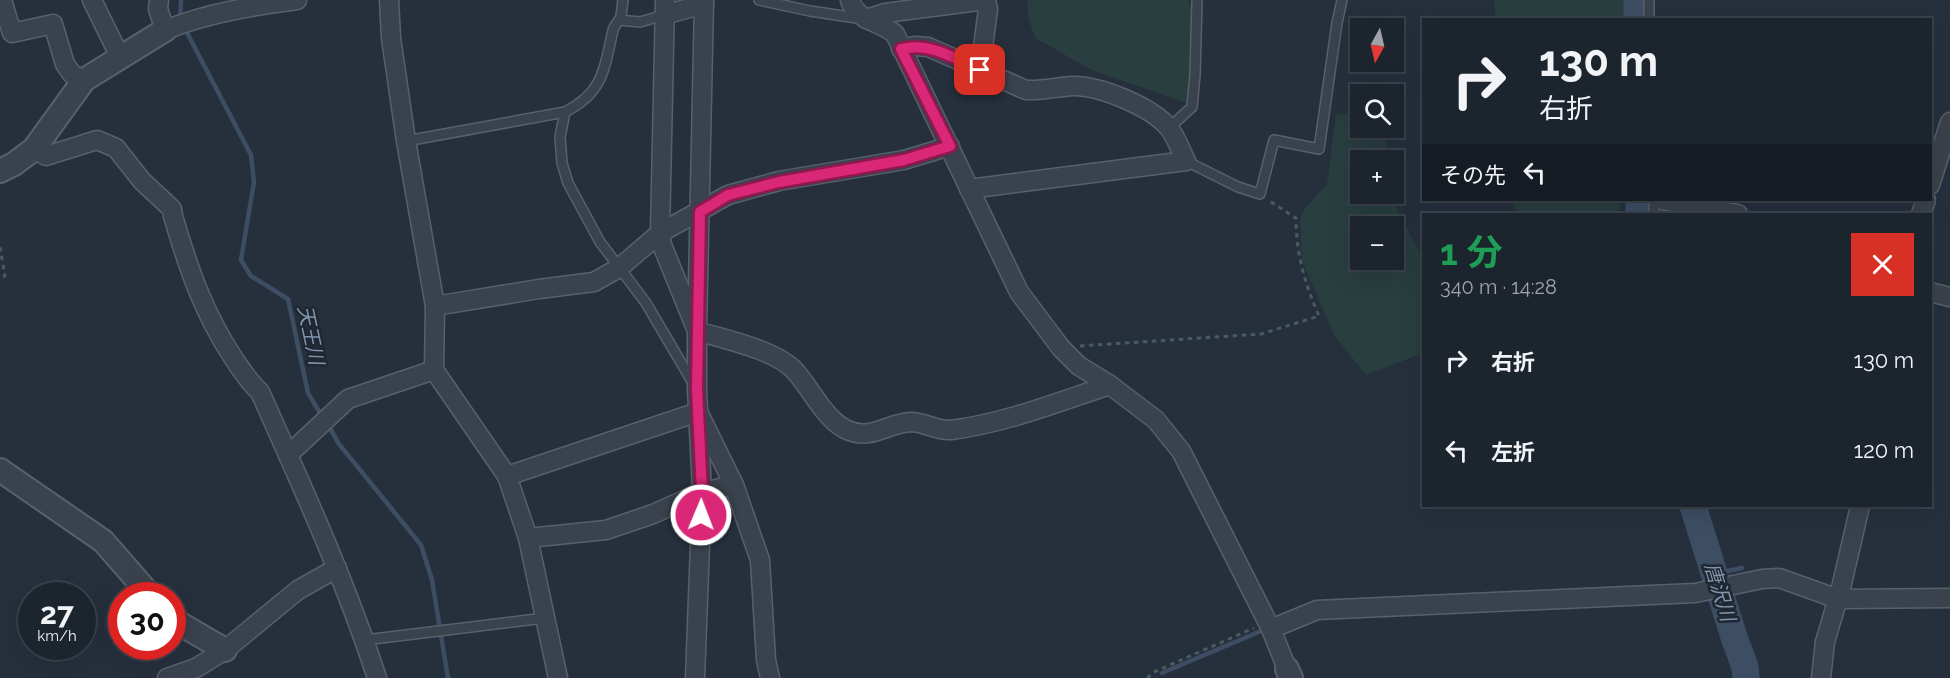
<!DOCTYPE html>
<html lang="ja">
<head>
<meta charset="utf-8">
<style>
  body { margin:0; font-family:Raleway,"Noto Sans JP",sans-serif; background:#29303a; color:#f1f3f6; height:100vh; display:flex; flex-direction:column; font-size:22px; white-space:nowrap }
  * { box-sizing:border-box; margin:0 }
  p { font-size:20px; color:#a0a4aa }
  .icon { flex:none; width:33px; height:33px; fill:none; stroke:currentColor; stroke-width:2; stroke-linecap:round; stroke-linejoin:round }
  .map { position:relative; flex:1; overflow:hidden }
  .panel { position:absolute; left:1422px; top:213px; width:510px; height:294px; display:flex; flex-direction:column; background:#1c242e; border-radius:0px; box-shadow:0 6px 24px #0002,0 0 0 2px #3a414a }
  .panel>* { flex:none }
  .guide { position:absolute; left:1422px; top:18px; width:510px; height:183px; border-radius:0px; box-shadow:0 6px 24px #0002,0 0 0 2px #3a414a; background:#1c242e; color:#f1f3f6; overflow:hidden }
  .needle { width:39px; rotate:188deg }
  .controls { position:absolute; left:1350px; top:18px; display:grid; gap:12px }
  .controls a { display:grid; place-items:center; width:54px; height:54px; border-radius:0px; background:#1c242e; box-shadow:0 6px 24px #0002,0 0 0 2px #3a414a; font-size:30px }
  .speed { position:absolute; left:18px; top:582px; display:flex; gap:12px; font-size:30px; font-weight:700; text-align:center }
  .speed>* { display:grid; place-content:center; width:78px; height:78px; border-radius:50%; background:#1c242e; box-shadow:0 6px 24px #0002,0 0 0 2px #3a414a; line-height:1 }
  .speed small { font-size:15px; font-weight:400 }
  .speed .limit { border:9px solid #d22; background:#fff; color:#111 }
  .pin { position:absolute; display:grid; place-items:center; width:51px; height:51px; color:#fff; margin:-26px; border-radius:12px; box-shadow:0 3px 9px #0006 }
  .me { position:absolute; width:66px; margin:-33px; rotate:1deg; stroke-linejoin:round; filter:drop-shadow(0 0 4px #0008) }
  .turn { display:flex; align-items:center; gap:21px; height:126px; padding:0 18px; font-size:27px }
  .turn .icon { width:78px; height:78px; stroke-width:2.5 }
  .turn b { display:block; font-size:42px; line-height:51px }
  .then { display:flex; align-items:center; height:57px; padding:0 18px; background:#0003; gap:12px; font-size:22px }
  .round { display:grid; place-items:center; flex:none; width:63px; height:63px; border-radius:0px; background:#29303a }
  .summary { display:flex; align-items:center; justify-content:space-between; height:102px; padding:0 18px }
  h1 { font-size:36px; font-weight:700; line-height:45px; color:#1e9e55 }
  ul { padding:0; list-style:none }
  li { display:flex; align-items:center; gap:18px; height:90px; padding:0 18px }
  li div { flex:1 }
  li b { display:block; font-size:22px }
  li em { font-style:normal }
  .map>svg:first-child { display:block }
  .green { fill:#293e3f; fill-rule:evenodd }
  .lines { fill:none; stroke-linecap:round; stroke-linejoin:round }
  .stream { stroke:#3d4e64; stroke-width:4.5 }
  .river { stroke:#3d4e64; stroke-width:27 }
  .service-casing { stroke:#58606b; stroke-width:12 }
  .minor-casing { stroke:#58606b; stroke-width:21 }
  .tertiary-casing { stroke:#58606b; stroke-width:26 }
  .path { stroke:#485b5d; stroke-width:3; stroke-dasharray:4.5 4.5; stroke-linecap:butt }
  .service { stroke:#3a424d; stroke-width:9 }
  .minor { stroke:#3a424d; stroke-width:18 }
  .tertiary { stroke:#3a424d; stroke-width:22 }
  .route-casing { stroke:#8e194d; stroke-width:15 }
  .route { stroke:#db2777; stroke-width:10 }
  .labels { text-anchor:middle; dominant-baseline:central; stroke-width:5; stroke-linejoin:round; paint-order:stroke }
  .water-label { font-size:20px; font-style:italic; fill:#8094ad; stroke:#1f2732 }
</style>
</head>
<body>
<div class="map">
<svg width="1950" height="678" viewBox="0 0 1950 678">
  <rect width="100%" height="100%" fill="#26303d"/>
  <g class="green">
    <polygon points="1027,0 1188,0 1192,14 1189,104 1092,70 1035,38 1028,17"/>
    <polygon points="1494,0 1634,0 1636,19 1496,19"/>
    <path d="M1348,113L1360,115V128H1385L1388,160H1360V194H1391C1391,201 1418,250 1423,256V353L1366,375L1334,335L1302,261L1300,222L1303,211L1327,184L1336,115ZM1394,226V260H1360V226Z"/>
    <polygon points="1512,200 1621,200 1620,214 1516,214"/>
  </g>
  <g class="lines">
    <g class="stream">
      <polyline points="180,19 181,0"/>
      <polyline points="184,27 251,155 254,182 241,260 251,276 288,299 308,393 323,418"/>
      <polyline points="328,425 339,444 421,545 432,580 448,678"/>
      <polyline points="1704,576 1742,568"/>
      <polyline points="1162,673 1261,631"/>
    </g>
    <g class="river">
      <polyline points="1637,0 1637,20"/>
      <polyline points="1639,214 1639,200"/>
      <polyline points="1693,506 1734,637 1745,667 1746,678"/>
    </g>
    <defs>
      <g id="service">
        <path d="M623,0C622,6 622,13 620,19C618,23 614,25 613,30C604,69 604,92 565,112L560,137L562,163L568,183L600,242L646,303L693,383"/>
        <polyline points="759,0 810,11 863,19"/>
        <polyline points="1649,0 1649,20"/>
        <polyline points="619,20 640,22 664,15"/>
        <polyline points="1169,128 1192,107 1195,75 1197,0"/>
        <polyline points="406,141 565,112"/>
        <polyline points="1186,161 1238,187 1260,194 1274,140 1319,149 1337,23 1342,0"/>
        <polyline points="1654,200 1654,214"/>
        <polyline points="365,640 545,618"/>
      </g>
      <g id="minor">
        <polyline points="2,0 12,33 53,24 65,64 72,74 84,80"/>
        <polyline points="92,0 120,57"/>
        <path d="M159,0L158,9L165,30C208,13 252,6 297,0"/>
        <polyline points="389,0 391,38 406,141 435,306 434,370 507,476 528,538 558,678"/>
        <polyline points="665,0 660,233 662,245 697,331 697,389 702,492 695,678"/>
        <path d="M704,0L697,331C724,339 775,350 794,370C811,388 823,417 845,429C871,442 886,423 911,422C925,422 936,431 951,430C1006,423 1058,402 1110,385"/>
        <path d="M850,0C856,21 880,21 895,34L1019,292L1061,348L1079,366L1110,385L1156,420L1181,451L1271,629L1287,669"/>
        <polyline points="664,15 704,4"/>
        <polyline points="866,19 885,13 986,0 988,9 980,70"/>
        <path d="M901,49L915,46L928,47L1026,90C1042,91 1057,87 1072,86C1099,85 1152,107 1169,128C1176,137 1181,151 1186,161L969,189"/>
        <path d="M34,149L46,156L97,140L116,148L142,181L172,209L173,216C189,270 203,312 234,359C242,371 249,382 260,392C302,486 345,580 377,678"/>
        <polyline points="1930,185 1950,122"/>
        <polyline points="1662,200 1738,214"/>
        <polyline points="1921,214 1926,200"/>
        <polyline points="1930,292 1950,297"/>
        <polyline points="435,306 539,289 594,282 619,268 660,233 728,195 779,181 904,160 950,146"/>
        <polyline points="288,455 348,399 434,370"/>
        <polyline points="507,476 698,412 734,485 760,560 766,660 770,678"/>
        <polyline points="528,538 606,530 653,514 702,492 734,485"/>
        <polyline points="1271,629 1317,610 1695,593 1762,579 1779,578 1838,599 1950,598"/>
        <polyline points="167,678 196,668 225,650 298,590 337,568"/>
        <polyline points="1821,678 1825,642 1841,588 1860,506"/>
      </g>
      <g id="tertiary">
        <polyline points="0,171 14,164 34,149 84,80 165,30"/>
        <polyline points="0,470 103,541 151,596"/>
        <polyline points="172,619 225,650"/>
        <polyline points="1287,669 1291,678"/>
      </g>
    </defs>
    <use href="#service" class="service-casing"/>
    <use href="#minor" class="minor-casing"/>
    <use href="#tertiary" class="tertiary-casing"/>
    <g class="path">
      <polyline points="0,247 5,276 0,278"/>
      <path d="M1080,346L1261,334L1319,316C1305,284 1296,254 1296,218L1268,200"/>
      <polyline points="1147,678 1156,671 1254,628"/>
    </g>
    <use href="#service" class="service"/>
    <use href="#minor" class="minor"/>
    <use href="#tertiary" class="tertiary"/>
  </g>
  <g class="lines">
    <defs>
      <path id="route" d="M701,515L702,492L697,389L700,212L728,195L779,182L904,160L950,146L901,49C931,42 953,58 980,70"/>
    </defs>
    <use href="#route" class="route-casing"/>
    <use href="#route" class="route"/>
  </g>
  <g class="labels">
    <g class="water-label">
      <text transform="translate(311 335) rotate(78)">天王川</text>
      <text transform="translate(1720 592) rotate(73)">唐沢川</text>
    </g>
  </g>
</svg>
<div class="controls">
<a><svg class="needle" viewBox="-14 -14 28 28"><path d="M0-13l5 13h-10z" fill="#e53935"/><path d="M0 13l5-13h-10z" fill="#a0a4aa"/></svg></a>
<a><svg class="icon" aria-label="search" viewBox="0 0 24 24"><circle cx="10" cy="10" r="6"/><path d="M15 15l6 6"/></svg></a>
<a>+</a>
<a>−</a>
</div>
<div class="speed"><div>27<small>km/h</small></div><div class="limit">30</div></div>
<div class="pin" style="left:980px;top:70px;background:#d93025"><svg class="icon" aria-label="arrive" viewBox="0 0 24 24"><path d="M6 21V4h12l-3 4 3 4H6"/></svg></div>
<svg class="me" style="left:701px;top:515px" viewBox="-20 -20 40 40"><circle r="17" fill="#db2777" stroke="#fff" stroke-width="3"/><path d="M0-11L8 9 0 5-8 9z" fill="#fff"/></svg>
<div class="guide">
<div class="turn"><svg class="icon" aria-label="right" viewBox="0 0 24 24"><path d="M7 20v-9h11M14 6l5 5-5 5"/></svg><div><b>130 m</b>右折</div></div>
<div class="then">その先<svg class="icon" aria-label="left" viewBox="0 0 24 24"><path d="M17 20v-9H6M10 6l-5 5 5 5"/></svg></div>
</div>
<section class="panel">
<div class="summary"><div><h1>1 分</h1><p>340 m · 14:28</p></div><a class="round" style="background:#d93025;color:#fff"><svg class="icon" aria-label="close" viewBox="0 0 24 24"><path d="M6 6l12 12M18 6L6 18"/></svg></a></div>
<ul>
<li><svg class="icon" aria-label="right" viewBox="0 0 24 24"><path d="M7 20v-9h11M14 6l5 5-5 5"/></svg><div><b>右折</b></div><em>130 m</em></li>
<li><svg class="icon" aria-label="left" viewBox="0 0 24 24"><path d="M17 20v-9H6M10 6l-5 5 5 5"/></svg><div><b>左折</b></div><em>120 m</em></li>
</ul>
</section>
</div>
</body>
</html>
